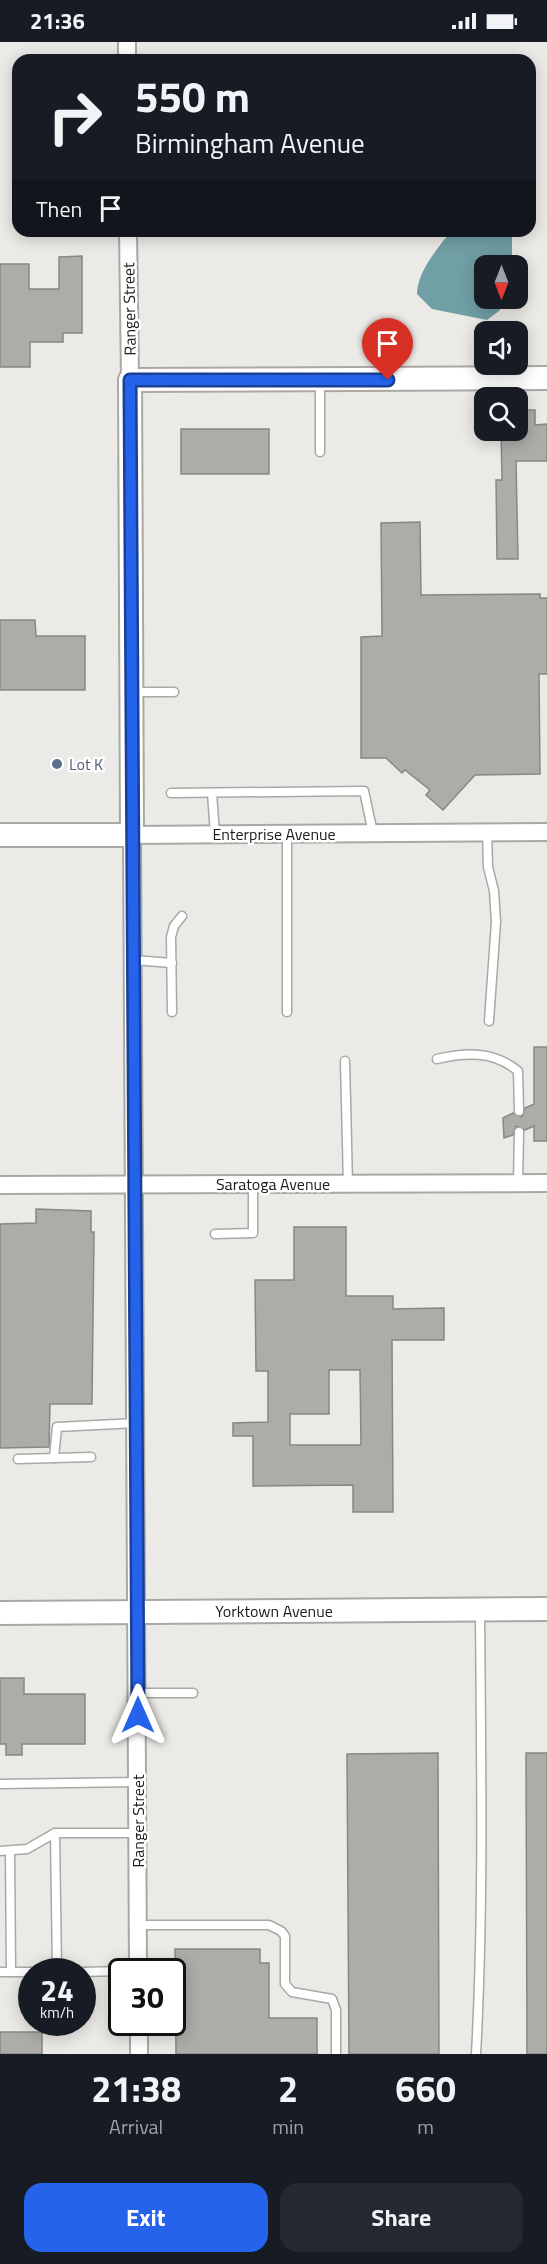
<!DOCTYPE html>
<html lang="en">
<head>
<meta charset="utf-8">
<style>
  body { margin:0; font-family:"Titillium Web",sans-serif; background:#242831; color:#f1f3f6; height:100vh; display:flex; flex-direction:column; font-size:22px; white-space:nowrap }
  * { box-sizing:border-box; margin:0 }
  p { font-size:20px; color:#9ea1a6 }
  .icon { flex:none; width:33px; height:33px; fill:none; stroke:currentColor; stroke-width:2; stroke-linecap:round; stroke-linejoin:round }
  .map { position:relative; height:2012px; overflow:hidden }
  .panel { display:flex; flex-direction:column; background:#171b24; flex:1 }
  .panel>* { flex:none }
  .banner { position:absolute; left:12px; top:12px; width:524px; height:183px; border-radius:18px; box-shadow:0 3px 15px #0003; background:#171b24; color:#f1f3f6; overflow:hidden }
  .needle { width:39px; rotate:180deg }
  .controls { position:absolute; left:474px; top:213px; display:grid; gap:12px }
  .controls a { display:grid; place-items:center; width:54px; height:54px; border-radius:12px; background:#171b24; box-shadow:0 3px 15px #0003; font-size:30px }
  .speed { position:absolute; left:18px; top:1916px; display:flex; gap:12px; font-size:30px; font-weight:700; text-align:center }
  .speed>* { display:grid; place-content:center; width:78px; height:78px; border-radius:50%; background:#171b24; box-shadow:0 3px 15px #0003; line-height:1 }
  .speed small { font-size:15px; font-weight:400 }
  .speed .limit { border:3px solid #111; border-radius:9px; background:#fff; color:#111 }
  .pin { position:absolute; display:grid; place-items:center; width:51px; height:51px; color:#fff; margin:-62px -26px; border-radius:50% 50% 50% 0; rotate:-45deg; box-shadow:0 0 6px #0007 }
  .pin .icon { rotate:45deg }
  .me { position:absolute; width:66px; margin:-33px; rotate:0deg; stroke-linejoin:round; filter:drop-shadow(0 0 4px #0008) }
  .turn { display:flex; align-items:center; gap:21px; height:126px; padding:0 24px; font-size:27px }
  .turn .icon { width:78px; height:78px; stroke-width:2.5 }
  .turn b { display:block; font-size:42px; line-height:51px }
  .then { display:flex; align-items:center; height:57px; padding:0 24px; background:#0003; gap:12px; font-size:22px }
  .eta { display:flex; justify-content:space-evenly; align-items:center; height:102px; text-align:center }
  .eta b { font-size:36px; font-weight:700; line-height:42px }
  .primary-button { display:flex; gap:12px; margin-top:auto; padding:12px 24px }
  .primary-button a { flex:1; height:69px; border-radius:18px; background:#2563eb; color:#fff; font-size:24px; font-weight:700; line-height:69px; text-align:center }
  .primary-button a+a { background:#242831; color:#f1f3f6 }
  .status { display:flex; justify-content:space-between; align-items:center; height:42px; padding:0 30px; background:#171b24; direction:ltr }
  .status svg { height:16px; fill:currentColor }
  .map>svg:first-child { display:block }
  .water { fill:#719fa6 }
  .building { fill:#aeaca8; stroke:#898783; stroke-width:1.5; fill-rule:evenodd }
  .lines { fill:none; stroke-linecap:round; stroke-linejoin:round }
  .service-casing { stroke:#aaa8a4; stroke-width:11 }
  .minor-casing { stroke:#aaa8a4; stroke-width:20 }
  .secondary-casing { stroke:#aaa8a4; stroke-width:26 }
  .service { stroke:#fff; stroke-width:8 }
  .minor { stroke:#fff; stroke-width:16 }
  .secondary { stroke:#fff; stroke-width:22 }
  .route-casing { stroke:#184099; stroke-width:15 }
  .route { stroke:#2563eb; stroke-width:10 }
  .service-dot { fill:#5c6f8a; stroke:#fff; stroke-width:2 }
  .labels { text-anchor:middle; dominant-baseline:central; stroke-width:5; stroke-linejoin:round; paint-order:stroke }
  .street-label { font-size:16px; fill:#1d1c1a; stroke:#fff }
  .service-label { font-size:16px; fill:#4e5e75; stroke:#fff; text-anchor:start }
</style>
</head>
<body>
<div class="status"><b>21:36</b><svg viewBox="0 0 49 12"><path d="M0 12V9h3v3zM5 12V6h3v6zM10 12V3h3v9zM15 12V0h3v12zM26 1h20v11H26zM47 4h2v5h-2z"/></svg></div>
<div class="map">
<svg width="547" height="2012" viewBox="0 0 547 2012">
  <rect width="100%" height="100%" fill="#eceae6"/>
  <path class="water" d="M451,189H509L512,195V223L484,224V256L507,257L499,269L487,278L432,267L417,252C417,230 438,206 451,189Z"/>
  <g class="building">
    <polygon points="82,214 82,291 63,291 63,300 30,300 30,325 0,325 0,222 29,222 29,247 59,247 59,215"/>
    <polygon points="518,368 535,368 535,383 547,382 547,419 516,419 518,517 497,517 496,438 502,438 501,388 518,388"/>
    <rect x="181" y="387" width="88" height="45"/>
    <polygon points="420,480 421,553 540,552 540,556 547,556 547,632 539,632 540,732 475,733 443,768 426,753 430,748 405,728 402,731 386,716 361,716 361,595 382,594 381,481"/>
    <polygon points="0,578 35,578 36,594 85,594 85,648 0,648"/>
    <polygon points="534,1005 547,1005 547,1099 534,1099 534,1084 525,1088 516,1084 513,1093 504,1096 503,1076 513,1071 522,1075 525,1066 534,1062"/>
    <polygon points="36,1167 91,1169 91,1190 94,1190 92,1362 50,1362 49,1405 0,1406 0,1182 36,1181"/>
    <path d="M294,1185H346V1254H393V1267L444,1266V1298H392L393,1470H353V1443L253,1444V1394H233V1381L268,1380V1329H256L255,1238H294ZM329,1328H360L361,1403H290V1372H329Z"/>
    <polygon points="0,1636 24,1636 24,1652 85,1652 85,1702 22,1702 22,1713 6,1713 6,1702 0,1702"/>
    <polygon points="438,1711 439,2012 349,2012 347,1712"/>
    <polygon points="526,1711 547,1711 547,2012 527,2012"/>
    <polygon points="175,1907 260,1907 260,1921 269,1921 269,1976 317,1976 317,2012 176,2012"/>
    <rect x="0" y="1990" width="42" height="22"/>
  </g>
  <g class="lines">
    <defs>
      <g id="service">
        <polyline points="320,410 320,338"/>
        <polyline points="133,650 174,650"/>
        <polyline points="171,751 364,749 373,791"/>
        <polyline points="212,751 215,792"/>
        <polyline points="487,790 488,825 494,849 496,880 489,979"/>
        <polyline points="133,918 172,921"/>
        <polyline points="172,970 171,895 174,884 182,874"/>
        <polyline points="287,970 287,792"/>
        <path d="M437,1017C466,1010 494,1009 518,1029L519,1069"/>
        <polyline points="345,1019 348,1142"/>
        <polyline points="518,1141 519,1090"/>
        <polyline points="215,1192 253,1191 253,1142"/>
        <polyline points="54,1416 57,1385 136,1381"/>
        <polyline points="18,1417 91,1415"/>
        <polyline points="137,1651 193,1651"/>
        <polyline points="0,1742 138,1740"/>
        <polyline points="55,1791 57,1929"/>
        <polyline points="0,1809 27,1807 55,1791 138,1791"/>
        <polyline points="10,1810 11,1930"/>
        <polyline points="138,1883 269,1883 281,1889 285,1894 285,1942 292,1950 332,1957 336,1968 336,2012"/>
        <polyline points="0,1930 32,1930"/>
        <polyline points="82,1930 122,1929"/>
        <path d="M476,2012C484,1864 481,1716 480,1568"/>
      </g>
      <g id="minor">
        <polyline points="127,0 127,18"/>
        <polyline points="128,189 130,338"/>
        <polyline points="0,1143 547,1141"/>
        <polyline points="138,1929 132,793 547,790"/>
        <polyline points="139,1980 139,2012"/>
      </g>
      <g id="secondary">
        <polyline points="0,793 132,793 130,338 547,336"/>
        <polyline points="0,1571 547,1567"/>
      </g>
    </defs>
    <use href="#service" class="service-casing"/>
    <use href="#minor" class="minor-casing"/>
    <use href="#secondary" class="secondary-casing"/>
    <use href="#service" class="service"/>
    <use href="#minor" class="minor"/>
    <use href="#secondary" class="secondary"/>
  </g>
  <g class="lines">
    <defs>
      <polyline id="route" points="138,1673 130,338 388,338"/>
    </defs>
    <use href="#route" class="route-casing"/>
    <use href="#route" class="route"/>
  </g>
  <circle class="service-dot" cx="57" cy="722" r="6"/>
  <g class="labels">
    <g class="street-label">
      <text transform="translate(129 267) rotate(-91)">Ranger Street</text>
      <text x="274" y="792">Enterprise Avenue</text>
      <text x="273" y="1142">Saratoga Avenue</text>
      <text x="274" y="1569">Yorktown Avenue</text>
      <text transform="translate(138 1779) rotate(-90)">Ranger Street</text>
    </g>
    <g class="service-label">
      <text x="69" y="722">Lot K</text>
    </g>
  </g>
</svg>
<div class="controls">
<a><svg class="needle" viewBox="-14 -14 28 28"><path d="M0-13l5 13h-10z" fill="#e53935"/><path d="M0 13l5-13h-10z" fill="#9ea1a6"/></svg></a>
<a><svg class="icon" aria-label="sound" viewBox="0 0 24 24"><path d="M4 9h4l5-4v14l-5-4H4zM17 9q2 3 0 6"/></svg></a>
<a><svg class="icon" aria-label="search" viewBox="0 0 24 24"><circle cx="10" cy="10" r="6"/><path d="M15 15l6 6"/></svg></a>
</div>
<div class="speed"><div>24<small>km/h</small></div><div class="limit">30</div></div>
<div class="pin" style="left:388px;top:338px;background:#d93025"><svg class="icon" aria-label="arrive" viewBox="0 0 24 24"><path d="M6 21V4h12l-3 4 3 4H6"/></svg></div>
<svg class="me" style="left:138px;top:1673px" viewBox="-20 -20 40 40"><path d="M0-17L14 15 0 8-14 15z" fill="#2563eb" stroke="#fff" stroke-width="4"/></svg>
<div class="banner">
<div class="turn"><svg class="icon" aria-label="right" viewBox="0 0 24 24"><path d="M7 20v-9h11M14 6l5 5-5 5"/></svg><div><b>550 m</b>Birmingham Avenue</div></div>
<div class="then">Then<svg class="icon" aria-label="arrive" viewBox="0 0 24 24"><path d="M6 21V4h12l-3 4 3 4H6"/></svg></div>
</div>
</div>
<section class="panel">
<div class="eta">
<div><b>21:38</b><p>Arrival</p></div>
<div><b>2</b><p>min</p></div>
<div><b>660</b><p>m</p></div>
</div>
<div class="primary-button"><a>Exit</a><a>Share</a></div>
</section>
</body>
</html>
